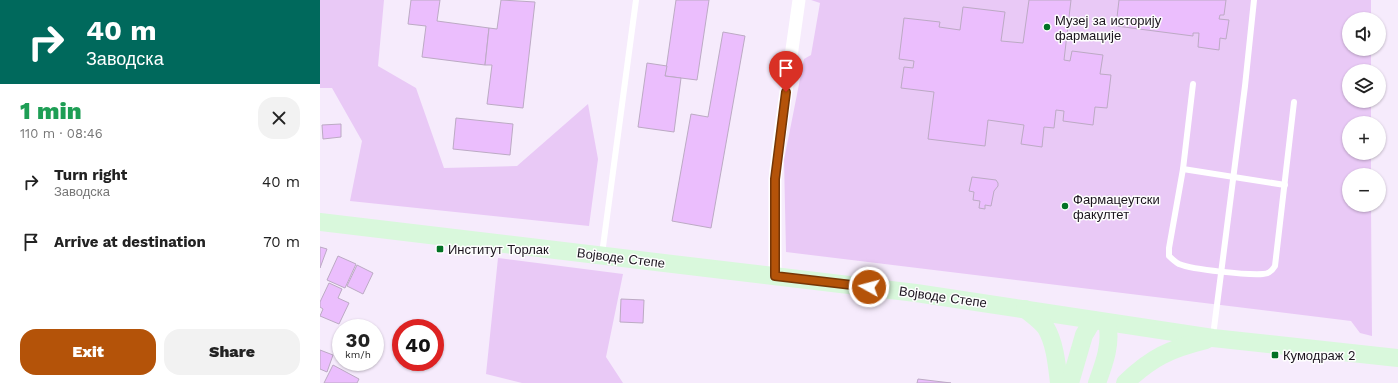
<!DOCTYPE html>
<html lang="en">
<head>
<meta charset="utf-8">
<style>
  body { margin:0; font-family:"Work Sans",sans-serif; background:#f2f2f2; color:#222; height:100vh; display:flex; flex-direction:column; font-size:15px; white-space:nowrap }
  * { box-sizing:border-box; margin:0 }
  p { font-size:13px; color:#767676 }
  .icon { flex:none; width:22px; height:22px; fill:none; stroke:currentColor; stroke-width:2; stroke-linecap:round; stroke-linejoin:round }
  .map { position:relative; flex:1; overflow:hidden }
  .sheet { display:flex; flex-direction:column; background:#fff; width:320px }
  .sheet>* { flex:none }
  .guide { background:#00695c; color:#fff; overflow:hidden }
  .fabs { position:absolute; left:1022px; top:12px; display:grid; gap:8px }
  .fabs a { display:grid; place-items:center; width:44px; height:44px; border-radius:50%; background:#fff; box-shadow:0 1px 3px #0004; font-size:20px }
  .speed { position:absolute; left:12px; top:319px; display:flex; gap:8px; font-size:20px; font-weight:700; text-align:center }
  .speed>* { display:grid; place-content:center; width:52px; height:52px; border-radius:50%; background:#fff; box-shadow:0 1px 3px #0004; line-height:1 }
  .speed small { font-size:10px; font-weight:400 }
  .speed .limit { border:6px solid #d22; background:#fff; color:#111 }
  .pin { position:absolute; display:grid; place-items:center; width:34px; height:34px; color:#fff; margin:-41px -17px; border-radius:50% 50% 50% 0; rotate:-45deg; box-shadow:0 0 4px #0007 }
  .pin .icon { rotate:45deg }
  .me { position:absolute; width:44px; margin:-22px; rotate:277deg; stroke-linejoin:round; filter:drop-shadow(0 0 3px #0008) }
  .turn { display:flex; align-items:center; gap:14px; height:84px; padding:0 20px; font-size:18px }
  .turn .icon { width:52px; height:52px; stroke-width:2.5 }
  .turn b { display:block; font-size:28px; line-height:34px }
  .round { display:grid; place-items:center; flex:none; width:42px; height:42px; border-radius:16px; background:#f2f2f2 }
  .head { display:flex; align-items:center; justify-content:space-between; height:68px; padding:0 20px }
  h1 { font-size:24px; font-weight:800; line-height:30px; color:#1e9e55 }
  .action { display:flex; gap:8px; margin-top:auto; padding:8px 20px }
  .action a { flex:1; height:46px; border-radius:16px; background:#b45309; color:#fff; font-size:16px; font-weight:800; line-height:46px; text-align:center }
  .action a+a { background:#f2f2f2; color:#222 }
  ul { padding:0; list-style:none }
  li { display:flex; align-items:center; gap:12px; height:60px; padding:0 20px }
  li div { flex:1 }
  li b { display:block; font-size:15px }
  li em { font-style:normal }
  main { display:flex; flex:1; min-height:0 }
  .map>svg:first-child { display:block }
  .green { fill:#e9c9f6 }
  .building { fill:#ebbefd; stroke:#bcaac4 }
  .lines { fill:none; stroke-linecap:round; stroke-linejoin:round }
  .lane { stroke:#fff; stroke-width:6 }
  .street { stroke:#fff; stroke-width:13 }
  .secondary { stroke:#d9f8dc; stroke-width:18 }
  .route-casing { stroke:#753606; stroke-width:10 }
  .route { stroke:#b45309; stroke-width:7 }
  .poi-dot { fill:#027224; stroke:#fdfdfd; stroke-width:1.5 }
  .labels { text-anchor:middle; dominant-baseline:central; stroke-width:3; stroke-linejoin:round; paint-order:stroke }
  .poi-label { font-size:13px; fill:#1b141e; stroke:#fdfdfd; text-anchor:start }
  .street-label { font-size:13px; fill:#1b141e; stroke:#fdfdfd }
</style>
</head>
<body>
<main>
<section class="sheet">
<div class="guide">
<div class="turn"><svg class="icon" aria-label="right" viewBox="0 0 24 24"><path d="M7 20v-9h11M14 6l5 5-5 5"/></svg><div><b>40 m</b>Заводска</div></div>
</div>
<div class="head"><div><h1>1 min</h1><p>110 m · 08:46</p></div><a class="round"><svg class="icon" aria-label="close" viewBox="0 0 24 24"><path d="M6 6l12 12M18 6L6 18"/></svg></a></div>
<ul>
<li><svg class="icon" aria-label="right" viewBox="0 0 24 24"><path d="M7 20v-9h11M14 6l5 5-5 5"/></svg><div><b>Turn right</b><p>Заводска</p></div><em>40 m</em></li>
<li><svg class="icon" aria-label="arrive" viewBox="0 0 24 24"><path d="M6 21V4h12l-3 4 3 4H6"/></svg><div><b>Arrive at destination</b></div><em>70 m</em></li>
</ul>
<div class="action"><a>Exit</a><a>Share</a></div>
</section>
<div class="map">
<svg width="1078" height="383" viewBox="0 0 1078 383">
  <rect width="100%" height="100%" fill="#f6ebfc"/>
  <g class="green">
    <polygon points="0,0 64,0 58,66 96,88 124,168 197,166 268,104 278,159 269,226 30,201 42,141 12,88 0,88"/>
    <polygon points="491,0 1051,0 1051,19 1029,19 1029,49 1051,49 1051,71 1029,71 1029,101 1051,101 1051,123 1029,123 1029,153 1051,153 1051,175 1029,175 1029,205 1051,205 1052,336 1040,333 1031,321 466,252 464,160 484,59 491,55 500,3"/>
    <polygon points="178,258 303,274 286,357 303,383 202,383 166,374"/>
  </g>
  <g class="building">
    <polygon points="91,0 120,0 117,21 169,28 165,65 102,57 106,26 88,24"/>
    <polygon points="181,0 215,2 203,108 167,104 172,65 165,65 169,28 177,29"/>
    <polygon points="356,0 389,0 377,80 345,76"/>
    <polygon points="709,0 751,0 744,60 750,61 752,51 783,55 780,74 791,75 787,108 775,107 773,125 743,121 744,111 736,110 734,128 724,127 722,147 701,144 704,125 668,120 665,146 608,139 614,92 581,88 584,67 593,68 594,61 579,59 584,18 620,22 619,27 640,30 643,7 685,12 681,41 703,43"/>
    <polygon points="799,0 906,0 904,15 900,15 899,19 909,20 906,39 900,38 899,50 878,47 879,33 873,33 873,36 796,26"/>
    <polygon points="403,32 425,36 391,228 352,221 371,114 388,117"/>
    <polygon points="327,63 347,66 345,76 361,78 354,132 318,127"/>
    <polygon points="136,118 193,124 190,155 133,149"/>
    <polygon points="21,124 21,137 3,139 2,125"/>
    <polygon points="652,177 676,180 678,183 678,186 674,191 671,206 665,205 665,209 659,208 660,201 653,200 654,192 649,191"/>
    <polygon points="0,247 7,249 0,268"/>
    <polygon points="18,256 36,264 25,288 7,280"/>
    <polygon points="37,265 53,273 43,294 27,286"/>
    <polygon points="9,283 22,289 18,298 29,303 19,324 0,316 3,309 0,307 0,302"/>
    <polygon points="301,299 324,300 323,323 300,322"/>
    <polygon points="0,350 13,355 7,372 0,369"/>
    <polygon points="13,365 39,379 37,383 4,383"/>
    <polygon points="598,379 631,383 597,383"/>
  </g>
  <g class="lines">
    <g class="lane">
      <path d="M873,84L863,169L849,248V256C853,260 855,262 859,264C874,270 927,275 943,274C949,274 952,271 955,266L974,102"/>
      <polyline points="863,169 965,185"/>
      <polyline points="282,254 316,0"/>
      <polyline points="893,336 925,86 934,0"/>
    </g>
    <polyline class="street" points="455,276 455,179 460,134 479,0"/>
    <g class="secondary">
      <polyline points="0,222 596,293 893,338 1078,358"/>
      <path d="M705,309C712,315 720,320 726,328C735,343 737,366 739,383"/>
      <polyline points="750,383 764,335 773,320"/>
      <path d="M777,383C784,364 792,343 787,323"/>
      <path d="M805,383C832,357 850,349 886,340"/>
    </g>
  </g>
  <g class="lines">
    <defs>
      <polyline id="route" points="466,92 455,179 455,276 549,287"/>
    </defs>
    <use href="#route" class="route-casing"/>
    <use href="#route" class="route"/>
  </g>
  <g class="poi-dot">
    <circle cx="727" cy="27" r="4"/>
    <circle cx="745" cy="206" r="4"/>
    <rect x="116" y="245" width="8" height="8" rx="2"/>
    <rect x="951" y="351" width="8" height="8" rx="2"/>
  </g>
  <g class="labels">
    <g class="poi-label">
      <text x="735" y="20">Музеј за историју<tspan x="735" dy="15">фармације</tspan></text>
      <text x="753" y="199">Фармацеутски<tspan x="753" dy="15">факултет</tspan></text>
      <text x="128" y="249">Институт Торлак</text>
      <text x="963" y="355">Кумодраж 2</text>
    </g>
    <g class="street-label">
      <text transform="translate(301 258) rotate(7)">Војводе Степе</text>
      <text transform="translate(623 297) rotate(8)">Војводе Степе</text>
    </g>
  </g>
</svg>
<div class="fabs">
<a><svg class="icon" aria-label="sound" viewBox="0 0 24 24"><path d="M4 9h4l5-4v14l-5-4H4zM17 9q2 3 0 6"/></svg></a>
<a><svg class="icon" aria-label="layers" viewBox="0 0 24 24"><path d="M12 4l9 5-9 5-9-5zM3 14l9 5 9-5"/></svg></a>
<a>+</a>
<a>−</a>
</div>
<div class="speed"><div>30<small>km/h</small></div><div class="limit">40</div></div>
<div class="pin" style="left:466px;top:92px;background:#d93025"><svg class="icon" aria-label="arrive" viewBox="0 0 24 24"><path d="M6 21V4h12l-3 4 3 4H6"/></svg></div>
<svg class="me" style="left:549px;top:287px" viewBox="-20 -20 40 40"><circle r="17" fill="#b45309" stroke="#fff" stroke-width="3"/><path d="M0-11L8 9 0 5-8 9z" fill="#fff"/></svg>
</div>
</main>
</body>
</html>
